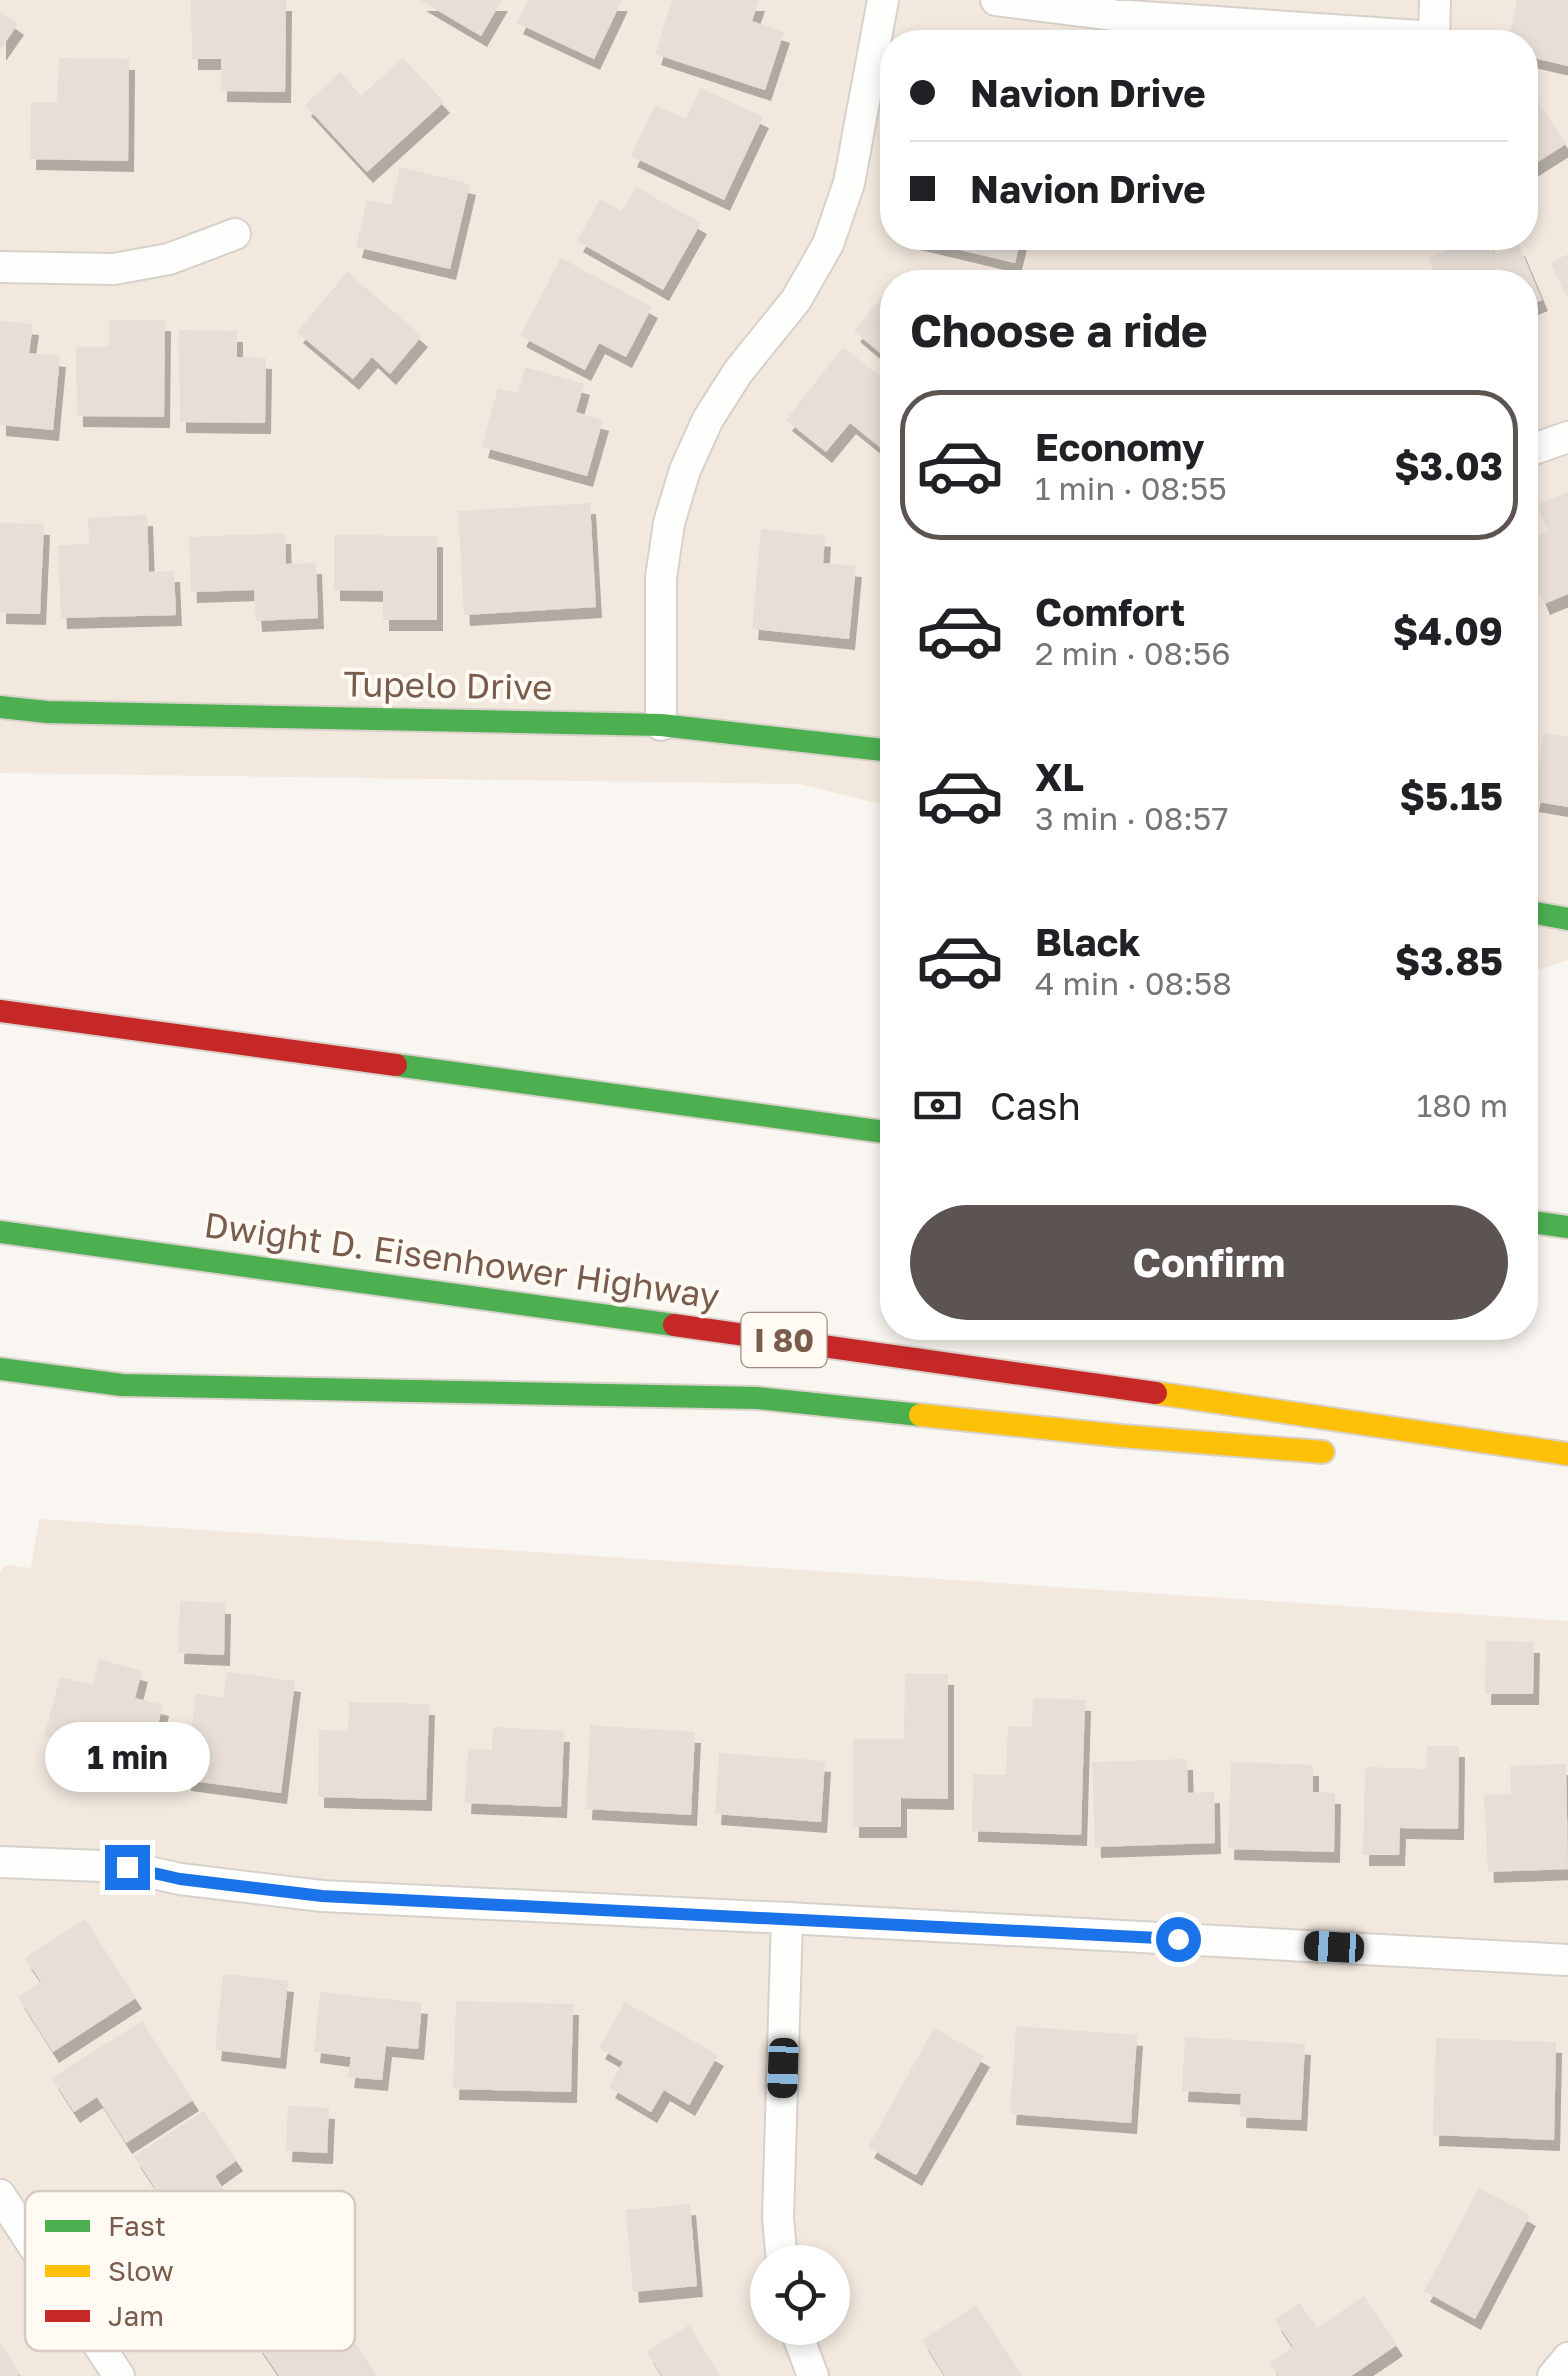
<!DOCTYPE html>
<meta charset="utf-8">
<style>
:root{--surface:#fff;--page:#f6f6f6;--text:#202124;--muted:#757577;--line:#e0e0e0;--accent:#5c5450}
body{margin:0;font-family:"Golos Text",sans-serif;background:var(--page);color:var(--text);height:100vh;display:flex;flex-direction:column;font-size:38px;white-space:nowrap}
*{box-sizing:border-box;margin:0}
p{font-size:32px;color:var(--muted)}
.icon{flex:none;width:55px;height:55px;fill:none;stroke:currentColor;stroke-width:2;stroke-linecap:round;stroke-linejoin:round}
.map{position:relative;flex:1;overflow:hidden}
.drawer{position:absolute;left:880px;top:270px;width:658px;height:1070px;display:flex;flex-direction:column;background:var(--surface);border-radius:40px;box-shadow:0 5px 15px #0003}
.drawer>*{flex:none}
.hud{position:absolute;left:880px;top:30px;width:658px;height:220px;border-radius:40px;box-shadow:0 5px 15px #0003;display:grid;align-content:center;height:220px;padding:0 30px;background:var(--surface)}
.fabs{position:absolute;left:750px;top:2245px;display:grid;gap:20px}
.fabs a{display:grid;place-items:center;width:100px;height:100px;border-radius:50%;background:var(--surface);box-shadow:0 5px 15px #0003;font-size:50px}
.end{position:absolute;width:45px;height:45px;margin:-22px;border:12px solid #1a73e8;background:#fff;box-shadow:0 0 0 5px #fff}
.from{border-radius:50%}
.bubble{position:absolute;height:70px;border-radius:35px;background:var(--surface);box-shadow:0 5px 15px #0003;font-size:32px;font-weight:700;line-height:70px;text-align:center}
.car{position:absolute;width:30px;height:60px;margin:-30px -15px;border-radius:12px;box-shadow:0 0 8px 2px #0007;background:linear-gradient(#222 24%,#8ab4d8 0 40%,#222 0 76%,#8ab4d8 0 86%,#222 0)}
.hud b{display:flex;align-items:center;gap:35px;height:95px;font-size:38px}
.hud b+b{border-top:2px solid var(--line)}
.hud i{width:25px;height:25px;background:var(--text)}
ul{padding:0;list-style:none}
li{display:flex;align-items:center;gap:30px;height:150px;margin:0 20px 15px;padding:0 10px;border:5px solid transparent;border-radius:40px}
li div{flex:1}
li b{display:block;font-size:38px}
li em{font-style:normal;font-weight:700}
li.current{border-color:var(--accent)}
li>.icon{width:90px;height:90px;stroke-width:1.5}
h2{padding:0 30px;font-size:45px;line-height:120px}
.pay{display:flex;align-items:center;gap:25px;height:110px;padding:0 30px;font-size:38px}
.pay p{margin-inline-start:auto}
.cta{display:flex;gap:20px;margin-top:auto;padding:20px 30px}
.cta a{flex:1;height:115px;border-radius:60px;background:var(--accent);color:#fff;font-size:40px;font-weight:700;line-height:115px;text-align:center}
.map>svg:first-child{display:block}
.residential{fill:#f2e8de;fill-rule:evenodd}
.building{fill:#e6ded7;filter:url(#shadow)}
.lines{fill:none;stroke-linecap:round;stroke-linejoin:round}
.street-casing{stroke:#d7d1cb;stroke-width:34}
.fast-casing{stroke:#d9d2cb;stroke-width:26}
.slow-casing{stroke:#d9d2cb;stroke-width:26}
.jam-casing{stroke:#d9d2cb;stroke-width:26}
.street{stroke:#fefefd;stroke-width:30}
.fast{stroke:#4caf50;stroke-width:22}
.slow{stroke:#ffc107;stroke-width:22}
.jam{stroke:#c62828;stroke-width:22}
.route{stroke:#1a73e8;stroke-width:12}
.labels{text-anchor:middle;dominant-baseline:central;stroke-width:8;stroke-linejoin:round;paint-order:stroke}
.shield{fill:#fffaf3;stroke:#a28b7f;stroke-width:2.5}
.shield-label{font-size:32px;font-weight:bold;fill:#7a5c4d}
.street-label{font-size:35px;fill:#7a5c4d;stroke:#fffaf3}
.key{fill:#fffaf3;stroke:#d7cbc1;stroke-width:2.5}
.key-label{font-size:28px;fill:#7a5c4d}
</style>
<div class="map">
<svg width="1568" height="2376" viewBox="0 0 1568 2376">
<defs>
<filter id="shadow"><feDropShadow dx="6" dy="11" stdDeviation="0" flood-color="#0004"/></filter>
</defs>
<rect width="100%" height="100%" fill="#f9f5f0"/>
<!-- residential -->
<g class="residential">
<path d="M0,0H1568V960L1525,974V282H892V807L799,784L0,773ZM892,42H1525V238H892Z"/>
<path d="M39,1519L1568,1621V2376H0V1572L6,1565L31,1568ZM768,2262H832V2328H768Z"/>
</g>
<!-- building -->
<g class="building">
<polygon points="191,0 286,0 285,92 221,91 221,59 192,59"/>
<polygon points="420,0 502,0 481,36"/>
<polygon points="528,0 622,0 594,59 517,23"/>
<polygon points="672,0 759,0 752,21 784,32 765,90 655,54"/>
<polygon points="1517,0 1568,0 1568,66 1525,56 1525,42 1508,42"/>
<polygon points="0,11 18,24 0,50"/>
<polygon points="59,58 129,59 128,161 30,159 31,102 57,102"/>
<polygon points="403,58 444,102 367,172 305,105 340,72 361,96"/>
<polygon points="1525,81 1566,144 1525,170"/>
<polygon points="701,88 763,117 724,200 631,156 655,105 686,119"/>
<polygon points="400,167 470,184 450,269 356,247 367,200 391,205"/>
<polygon points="636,187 701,223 663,290 577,241 600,199 622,211"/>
<polygon points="910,238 1021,238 1015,263"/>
<polygon points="1478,238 1487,238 1495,255 1519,245 1542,300 1525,307 1525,282 1438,282 1428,258"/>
<polygon points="1568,254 1568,299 1550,263"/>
<polygon points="561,258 652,307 626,357 599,343 585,370 520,336"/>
<polygon points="347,272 422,336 390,374 372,357 353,379 297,332"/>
<polygon points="889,288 892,291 892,363 854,331"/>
<polygon points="109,320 165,320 164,417 77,416 76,347 109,347"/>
<polygon points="0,321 33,324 29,353 60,356 53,430 0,425"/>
<polygon points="179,330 237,331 237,357 266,358 265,423 180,422"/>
<polygon points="843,347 892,386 892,457 850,423 826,452 786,420"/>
<polygon points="525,367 584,384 576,412 603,420 587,476 482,447 498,388 518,393"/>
<polygon points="1568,492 1568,594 1544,604 1525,557 1525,540 1548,531 1537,505"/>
<polygon points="590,503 596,607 464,615 458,511"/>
<polygon points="147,515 149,572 174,571 176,615 61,618 58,545 89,544 88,518"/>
<polygon points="0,523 44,524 40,614 0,613"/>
<polygon points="761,529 825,536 823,563 856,566 849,639 752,629"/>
<polygon points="285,533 286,564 316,563 318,618 256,621 254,590 191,592 189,537"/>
<polygon points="334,535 437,536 437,620 383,620 383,591 334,590"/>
<polygon points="1544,733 1568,737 1568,807 1533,801"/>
<polygon points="180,1601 225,1603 224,1655 178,1653"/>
<polygon points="1486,1641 1534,1642 1533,1694 1485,1694"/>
<polygon points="99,1659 142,1671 135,1698 163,1705 148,1763 44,1736 60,1677 93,1685"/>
<polygon points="227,1672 295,1681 281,1793 185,1780 196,1694 223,1698"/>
<polygon points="905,1674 948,1674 948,1799 901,1798 901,1827 853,1827 853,1739 904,1739"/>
<polygon points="1033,1698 1085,1700 1081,1835 972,1831 973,1774 1006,1775 1008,1726 1032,1727"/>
<polygon points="349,1702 429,1704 426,1800 318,1797 319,1730 348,1731"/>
<polygon points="590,1725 695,1732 691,1815 586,1809"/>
<polygon points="493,1727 564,1731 561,1807 465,1803 468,1749 492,1750"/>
<polygon points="1427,1746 1459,1746 1458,1829 1400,1828 1399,1855 1363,1855 1365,1767 1427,1769"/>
<polygon points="719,1753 825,1761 821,1822 715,1814"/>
<polygon points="1187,1759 1188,1793 1214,1792 1215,1843 1095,1847 1092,1762"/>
<polygon points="1231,1762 1313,1765 1313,1792 1335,1793 1334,1852 1228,1849"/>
<polygon points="1566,1764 1568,1869 1488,1872 1484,1795 1511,1794 1510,1766"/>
<polygon points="85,1919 136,1998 53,2052 18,1997 41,1982 25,1958"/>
<polygon points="223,1974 288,1981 280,2058 215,2050"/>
<polygon points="320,1992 422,2003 418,2049 386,2046 382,2080 348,2077 351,2057 314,2052"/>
<polygon points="456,2001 573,2004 571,2092 453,2089"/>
<polygon points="625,2002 718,2055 689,2105 664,2090 651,2112 609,2087 623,2062 599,2048"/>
<polygon points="142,2021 193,2100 126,2143 97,2097 74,2112 52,2078"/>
<polygon points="1016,2026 1137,2035 1131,2123 1010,2114"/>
<polygon points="934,2028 984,2056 916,2175 868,2147"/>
<polygon points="1185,2037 1305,2044 1301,2120 1240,2117 1241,2094 1182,2091"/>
<polygon points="1436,2038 1556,2042 1554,2140 1433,2135"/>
<polygon points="288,2106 329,2108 327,2153 286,2151"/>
<polygon points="204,2111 237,2160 215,2176 231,2201 161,2248 132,2203 155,2188 134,2156"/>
<polygon points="1479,2188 1530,2215 1475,2319 1424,2291"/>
<polygon points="690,2204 697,2286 633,2292 626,2210"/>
<polygon points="1364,2296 1397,2345 1351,2376 1279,2376 1270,2362 1293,2347 1275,2320 1300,2303 1317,2328"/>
<polygon points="325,2297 377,2376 279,2376 256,2342"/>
<polygon points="976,2305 1022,2376 945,2376 922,2340"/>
<polygon points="689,2325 720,2376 662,2376 647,2352"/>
<polygon points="0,2343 20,2374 17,2376 0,2376"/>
</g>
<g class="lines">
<!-- street casing -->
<g class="street-casing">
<g id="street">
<polyline points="996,0 1114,15 1434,37 1435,0"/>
<polyline points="0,267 114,269 169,259 235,234"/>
<polyline points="1525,452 1568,437"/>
<polyline points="661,725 661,578 669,523 685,470 708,419 738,372 796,300 828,244 849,183 883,0"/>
<polyline points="0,1862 127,1867 180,1879 322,1896 787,1918 1568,1960"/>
<polyline points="0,2195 119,2376"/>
<polyline points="782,2262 778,2218 787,1918"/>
<polyline points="795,2328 813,2376"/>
<polyline points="1553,2376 1568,2358"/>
</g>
</g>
<!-- fast casing -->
<g class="fast-casing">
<g id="fast">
<polyline points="0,707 47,712 661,725 892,751"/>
<polyline points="1525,911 1568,919"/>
<polyline points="396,1065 892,1133"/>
<polyline points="1525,1221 1568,1227"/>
<polyline points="0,1232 674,1325"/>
<polyline points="0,1369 122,1385 757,1398 920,1415"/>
</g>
</g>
<!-- slow casing -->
<g class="slow-casing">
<g id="slow">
<polyline points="1156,1393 1568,1454"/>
<polyline points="920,1415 1122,1436 1323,1452"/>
</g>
</g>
<!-- jam casing -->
<g class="jam-casing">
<g id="jam">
<polyline points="0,1011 396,1065"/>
<polyline points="674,1325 1156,1393"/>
</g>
</g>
<!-- street -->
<use href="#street" class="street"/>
<!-- fast -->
<use href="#fast" class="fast"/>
<!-- slow -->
<use href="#slow" class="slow"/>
<!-- jam -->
<use href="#jam" class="jam"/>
</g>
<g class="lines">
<!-- route -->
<polyline class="route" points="127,1867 180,1879 322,1896 1178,1939"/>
</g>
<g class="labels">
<!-- shield labels -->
<rect class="shield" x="741.5" y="1313" width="85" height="54" rx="8"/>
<g class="shield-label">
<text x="784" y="1340">I 80</text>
</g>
<!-- street labels -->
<g class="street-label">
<text transform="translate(448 685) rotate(1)">Tupelo Drive</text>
<text transform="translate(462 1260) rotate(8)">Dwight D. Eisenhower Highway</text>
</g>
</g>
<!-- legend -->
<rect x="25" y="2191" width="330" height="160" rx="15" class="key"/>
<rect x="45" y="2220" width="45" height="12" fill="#4caf50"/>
<rect x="45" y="2265" width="45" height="12" fill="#ffc107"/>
<rect x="45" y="2310" width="45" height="12" fill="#c62828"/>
<g class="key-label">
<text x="108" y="2236">Fast</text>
<text x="108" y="2281">Slow</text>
<text x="108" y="2326">Jam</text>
</g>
</svg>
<div class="fabs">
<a><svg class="icon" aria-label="locate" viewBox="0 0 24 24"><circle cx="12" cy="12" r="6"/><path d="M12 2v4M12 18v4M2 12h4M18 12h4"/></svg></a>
</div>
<i class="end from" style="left:1178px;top:1939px"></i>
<i class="end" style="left:127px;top:1867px"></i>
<div class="bubble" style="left:45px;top:1722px;width:165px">1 min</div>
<i class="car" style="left:1334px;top:1947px;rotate:273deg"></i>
<i class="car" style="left:783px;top:2068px;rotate:182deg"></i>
<div class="hud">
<b><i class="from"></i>Navion Drive</b>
<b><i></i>Navion Drive</b>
</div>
<section class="drawer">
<h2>Choose a ride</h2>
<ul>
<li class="current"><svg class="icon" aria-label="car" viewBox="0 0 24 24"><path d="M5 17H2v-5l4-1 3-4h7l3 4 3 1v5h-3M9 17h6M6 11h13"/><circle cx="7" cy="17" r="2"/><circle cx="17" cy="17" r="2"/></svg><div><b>Economy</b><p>1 min · 08:55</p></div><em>$3.03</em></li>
<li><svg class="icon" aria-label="car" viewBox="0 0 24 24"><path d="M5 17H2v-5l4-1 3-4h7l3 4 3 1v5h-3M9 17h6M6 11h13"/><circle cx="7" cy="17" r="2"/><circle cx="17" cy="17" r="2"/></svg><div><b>Comfort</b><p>2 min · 08:56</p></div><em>$4.09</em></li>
<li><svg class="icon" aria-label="car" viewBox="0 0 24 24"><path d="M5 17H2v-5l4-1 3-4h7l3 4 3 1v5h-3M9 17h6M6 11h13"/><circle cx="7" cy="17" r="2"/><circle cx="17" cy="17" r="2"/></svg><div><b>XL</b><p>3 min · 08:57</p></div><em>$5.15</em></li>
<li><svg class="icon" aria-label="car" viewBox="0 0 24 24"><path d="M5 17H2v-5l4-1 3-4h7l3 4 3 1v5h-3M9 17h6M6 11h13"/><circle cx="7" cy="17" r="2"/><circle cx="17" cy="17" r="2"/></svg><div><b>Black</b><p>4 min · 08:58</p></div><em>$3.85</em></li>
</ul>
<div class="pay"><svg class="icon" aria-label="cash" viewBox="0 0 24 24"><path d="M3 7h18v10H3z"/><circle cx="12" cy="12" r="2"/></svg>Cash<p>180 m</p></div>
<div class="cta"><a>Confirm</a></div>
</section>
</div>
